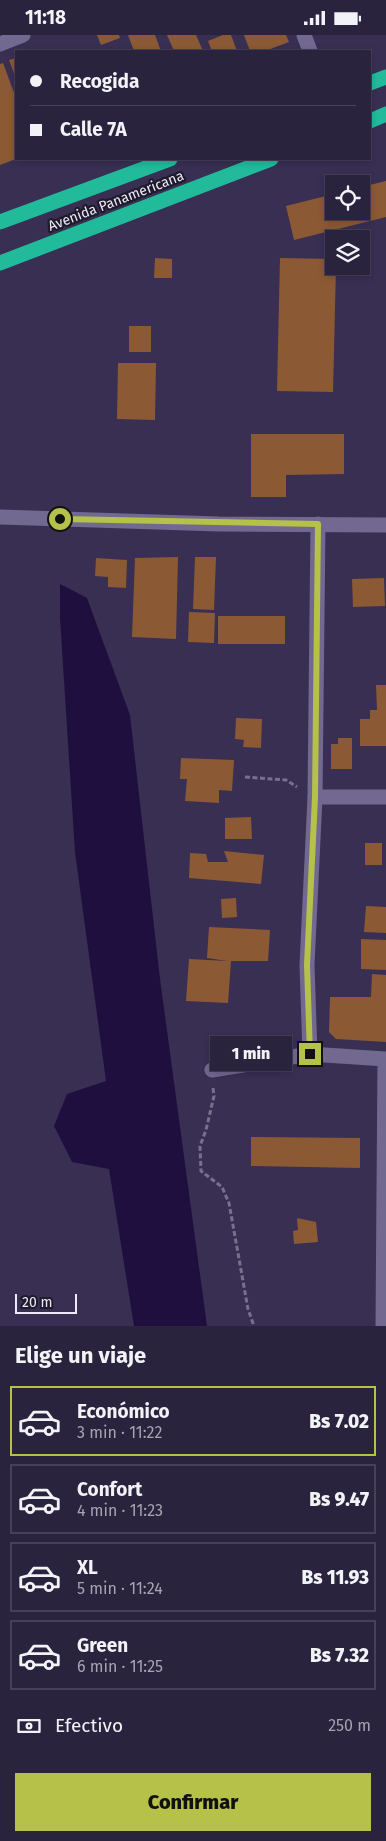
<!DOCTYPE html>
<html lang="es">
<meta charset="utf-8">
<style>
:root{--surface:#2a233e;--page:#322b45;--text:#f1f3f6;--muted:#a5a4b0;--line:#464058;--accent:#b6c149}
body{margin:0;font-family:"Fira Sans",sans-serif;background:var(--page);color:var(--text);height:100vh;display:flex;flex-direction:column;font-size:19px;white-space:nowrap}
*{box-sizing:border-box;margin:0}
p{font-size:16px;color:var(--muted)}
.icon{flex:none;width:28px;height:28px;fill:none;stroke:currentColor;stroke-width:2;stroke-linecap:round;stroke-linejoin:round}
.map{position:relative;height:1291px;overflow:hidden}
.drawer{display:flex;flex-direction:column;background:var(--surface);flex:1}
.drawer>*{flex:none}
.guide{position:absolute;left:15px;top:15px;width:356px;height:110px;border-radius:0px;box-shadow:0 2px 8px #0003,0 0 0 1px var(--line);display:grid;align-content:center;height:110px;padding:0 15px;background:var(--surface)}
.controls{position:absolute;left:325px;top:140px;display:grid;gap:10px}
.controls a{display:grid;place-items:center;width:45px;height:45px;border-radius:0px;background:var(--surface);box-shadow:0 2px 8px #0003,0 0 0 1px var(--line);font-size:25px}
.scale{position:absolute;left:15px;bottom:12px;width:62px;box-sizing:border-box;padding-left:5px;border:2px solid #ece9fb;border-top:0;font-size:14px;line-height:18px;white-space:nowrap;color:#ece9fb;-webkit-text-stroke:4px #1f1b2b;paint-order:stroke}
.end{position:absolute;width:22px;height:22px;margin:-11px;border:6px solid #b6c149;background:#111;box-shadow:0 0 0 2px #111}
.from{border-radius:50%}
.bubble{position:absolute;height:35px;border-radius:0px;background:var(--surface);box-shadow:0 2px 8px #0003,0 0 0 1px var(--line);font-size:16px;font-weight:800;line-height:35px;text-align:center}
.guide b{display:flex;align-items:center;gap:18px;height:48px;font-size:19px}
.guide b+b{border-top:1px solid var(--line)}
.guide i{width:12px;height:12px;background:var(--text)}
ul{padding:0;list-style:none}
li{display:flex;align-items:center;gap:15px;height:70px;margin:0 10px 8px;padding:0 5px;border:2px solid var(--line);border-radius:0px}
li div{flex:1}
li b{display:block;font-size:19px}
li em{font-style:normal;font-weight:800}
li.active{border-color:var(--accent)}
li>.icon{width:45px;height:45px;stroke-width:1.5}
h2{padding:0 15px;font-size:22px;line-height:60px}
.pay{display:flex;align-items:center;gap:12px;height:55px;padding:0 15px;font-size:19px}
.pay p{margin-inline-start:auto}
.cta{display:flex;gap:10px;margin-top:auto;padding:10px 15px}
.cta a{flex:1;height:58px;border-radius:0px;background:var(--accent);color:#111;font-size:20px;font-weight:800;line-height:58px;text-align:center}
.status{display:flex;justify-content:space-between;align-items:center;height:35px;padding:0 25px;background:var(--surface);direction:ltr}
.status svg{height:14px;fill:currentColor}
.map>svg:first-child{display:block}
.water{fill:#1f0f3e}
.building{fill:#8c5935}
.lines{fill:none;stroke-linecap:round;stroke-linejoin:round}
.path{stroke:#77718e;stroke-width:3;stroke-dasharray:5 2.5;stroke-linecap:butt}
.minor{stroke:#726991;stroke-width:15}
.highway{stroke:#21bb9c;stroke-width:15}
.route{stroke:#b6c149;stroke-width:6}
.labels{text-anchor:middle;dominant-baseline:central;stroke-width:4.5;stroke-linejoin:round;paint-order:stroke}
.street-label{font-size:14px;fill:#ece9fb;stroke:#1f1b2b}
</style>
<div class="status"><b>11:18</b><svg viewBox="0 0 49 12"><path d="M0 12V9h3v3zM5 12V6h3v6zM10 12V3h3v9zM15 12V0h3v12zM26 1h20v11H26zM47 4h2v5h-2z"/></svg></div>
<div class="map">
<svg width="386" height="1291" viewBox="0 0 386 1291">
<rect width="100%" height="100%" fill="#382f53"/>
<!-- water -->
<polygon class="water" points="60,549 87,563 130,680 160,944 207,1291 134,1291 109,1134 72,1127 54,1091 67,1059 106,1046 75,817 60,583"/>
<!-- building -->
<g class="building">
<polygon points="97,0 119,0 120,3 101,10"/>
<polygon points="128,0 155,0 161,16 134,16"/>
<polygon points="167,0 196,0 203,16 174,16"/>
<polygon points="223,0 231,0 237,16 212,16 208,6"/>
<polygon points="244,0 286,0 289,7 265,16 250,16"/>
<polygon points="16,23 16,44 9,25"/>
<polygon points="3,28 16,63 16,124 0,130 0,29"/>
<polygon points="386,146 386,182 294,205 286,171 334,159 334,176 361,176 361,152"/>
<polygon points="155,223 172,224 172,243 154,243"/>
<polygon points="280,223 334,224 336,231 333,357 277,356"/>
<rect x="129" y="291" width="22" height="26"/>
<polygon points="118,328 156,328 155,385 117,384"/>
<polygon points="251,399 344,399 344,439 286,440 286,462 251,462"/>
<polygon points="178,522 176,604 132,602 135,523"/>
<polygon points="195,522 216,522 214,575 193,574"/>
<polygon points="96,523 127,525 126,553 108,552 108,542 95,541"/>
<polygon points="384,543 385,571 353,572 352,544"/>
<polygon points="189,577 215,578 214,608 188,607"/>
<rect x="218" y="581" width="67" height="28"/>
<polygon points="376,650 386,650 386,711 360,711 360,684 370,684 370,675 377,675"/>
<polygon points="236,683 262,684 261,713 243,712 244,705 235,704"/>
<polygon points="338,703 352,703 352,734 331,734 331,709 338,709"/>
<polygon points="181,723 234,725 232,756 219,755 219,768 185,766 187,744 180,744"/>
<polygon points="251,782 252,804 225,804 225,783"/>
<rect x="365" y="808" width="17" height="22"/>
<polygon points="224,816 264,820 261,849 189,843 190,818 206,819 208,827 228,827"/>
<polygon points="236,863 237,882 222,883 221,864"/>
<polygon points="366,871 386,872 386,898 364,897"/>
<polygon points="209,892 270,895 268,926 231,926 228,968 186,966 189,924 228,926 207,923"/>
<polygon points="361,904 386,905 386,935 361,934"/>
<polygon points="372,939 386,940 386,1007 336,1004 329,997 330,962 371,962"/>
<polygon points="251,1102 360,1103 360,1133 251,1131"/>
<polygon points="297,1183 316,1187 318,1207 294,1209 293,1196 298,1195"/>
</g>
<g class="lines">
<!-- path -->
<g class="path">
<polyline points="245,742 286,745 297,752"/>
<polyline points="213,1053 214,1061 206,1095 200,1111 201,1136 222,1152 229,1168 248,1274 254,1291"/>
</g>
<!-- minor -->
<g class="minor">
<polyline points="304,0 310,16"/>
<polyline points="0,9 23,0"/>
<polyline points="0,482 219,489 386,490"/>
<polyline points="318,489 315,762 307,930 310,1019 385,1024 383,1291"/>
<polyline points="315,762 386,762"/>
<polyline points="212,1035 310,1019"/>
</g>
<!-- highway -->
<g class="highway">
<polyline points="370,48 386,42"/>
<polyline points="370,86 386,79"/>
<polyline points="0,187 170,124"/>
<polyline points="0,228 271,124"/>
</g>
</g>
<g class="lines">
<!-- route -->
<polyline class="route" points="60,484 318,489 315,762 307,930 310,1019"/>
</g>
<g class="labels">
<!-- street labels -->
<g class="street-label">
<text transform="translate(116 166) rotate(-21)">Avenida Panamericana</text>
</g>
</g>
</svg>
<div class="controls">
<a><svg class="icon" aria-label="locate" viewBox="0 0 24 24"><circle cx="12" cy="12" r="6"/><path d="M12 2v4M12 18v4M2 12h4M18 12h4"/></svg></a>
<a><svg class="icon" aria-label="layers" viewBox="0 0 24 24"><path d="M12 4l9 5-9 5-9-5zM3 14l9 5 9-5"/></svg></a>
</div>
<div class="scale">20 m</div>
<i class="end from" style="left:60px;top:484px"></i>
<i class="end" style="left:310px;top:1019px"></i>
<div class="bubble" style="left:210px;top:1001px;width:82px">1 min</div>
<div class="guide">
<b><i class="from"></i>Recogida</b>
<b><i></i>Calle 7A</b>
</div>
</div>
<section class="drawer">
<h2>Elige un viaje</h2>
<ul>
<li class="active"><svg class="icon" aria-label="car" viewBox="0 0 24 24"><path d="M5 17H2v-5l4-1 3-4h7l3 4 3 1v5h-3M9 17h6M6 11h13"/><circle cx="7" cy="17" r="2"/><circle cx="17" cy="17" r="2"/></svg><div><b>Económico</b><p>3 min · 11:22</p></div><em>Bs 7.02</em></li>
<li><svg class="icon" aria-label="car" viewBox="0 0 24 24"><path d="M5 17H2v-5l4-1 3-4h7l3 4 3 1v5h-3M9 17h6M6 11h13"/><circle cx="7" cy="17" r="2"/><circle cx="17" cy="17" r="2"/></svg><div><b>Confort</b><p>4 min · 11:23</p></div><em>Bs 9.47</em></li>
<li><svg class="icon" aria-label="car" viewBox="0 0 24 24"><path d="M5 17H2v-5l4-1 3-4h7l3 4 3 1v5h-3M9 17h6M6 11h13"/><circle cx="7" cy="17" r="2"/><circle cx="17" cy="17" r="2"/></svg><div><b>XL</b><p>5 min · 11:24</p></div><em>Bs 11.93</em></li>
<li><svg class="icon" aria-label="car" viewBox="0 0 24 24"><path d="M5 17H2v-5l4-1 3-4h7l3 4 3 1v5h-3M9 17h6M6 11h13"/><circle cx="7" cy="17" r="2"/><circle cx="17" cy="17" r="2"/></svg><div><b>Green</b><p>6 min · 11:25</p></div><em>Bs 7.32</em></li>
</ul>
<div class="pay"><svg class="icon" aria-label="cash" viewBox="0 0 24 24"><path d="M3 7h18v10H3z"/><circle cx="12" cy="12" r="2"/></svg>Efectivo<p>250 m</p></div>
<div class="cta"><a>Confirmar</a></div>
</section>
